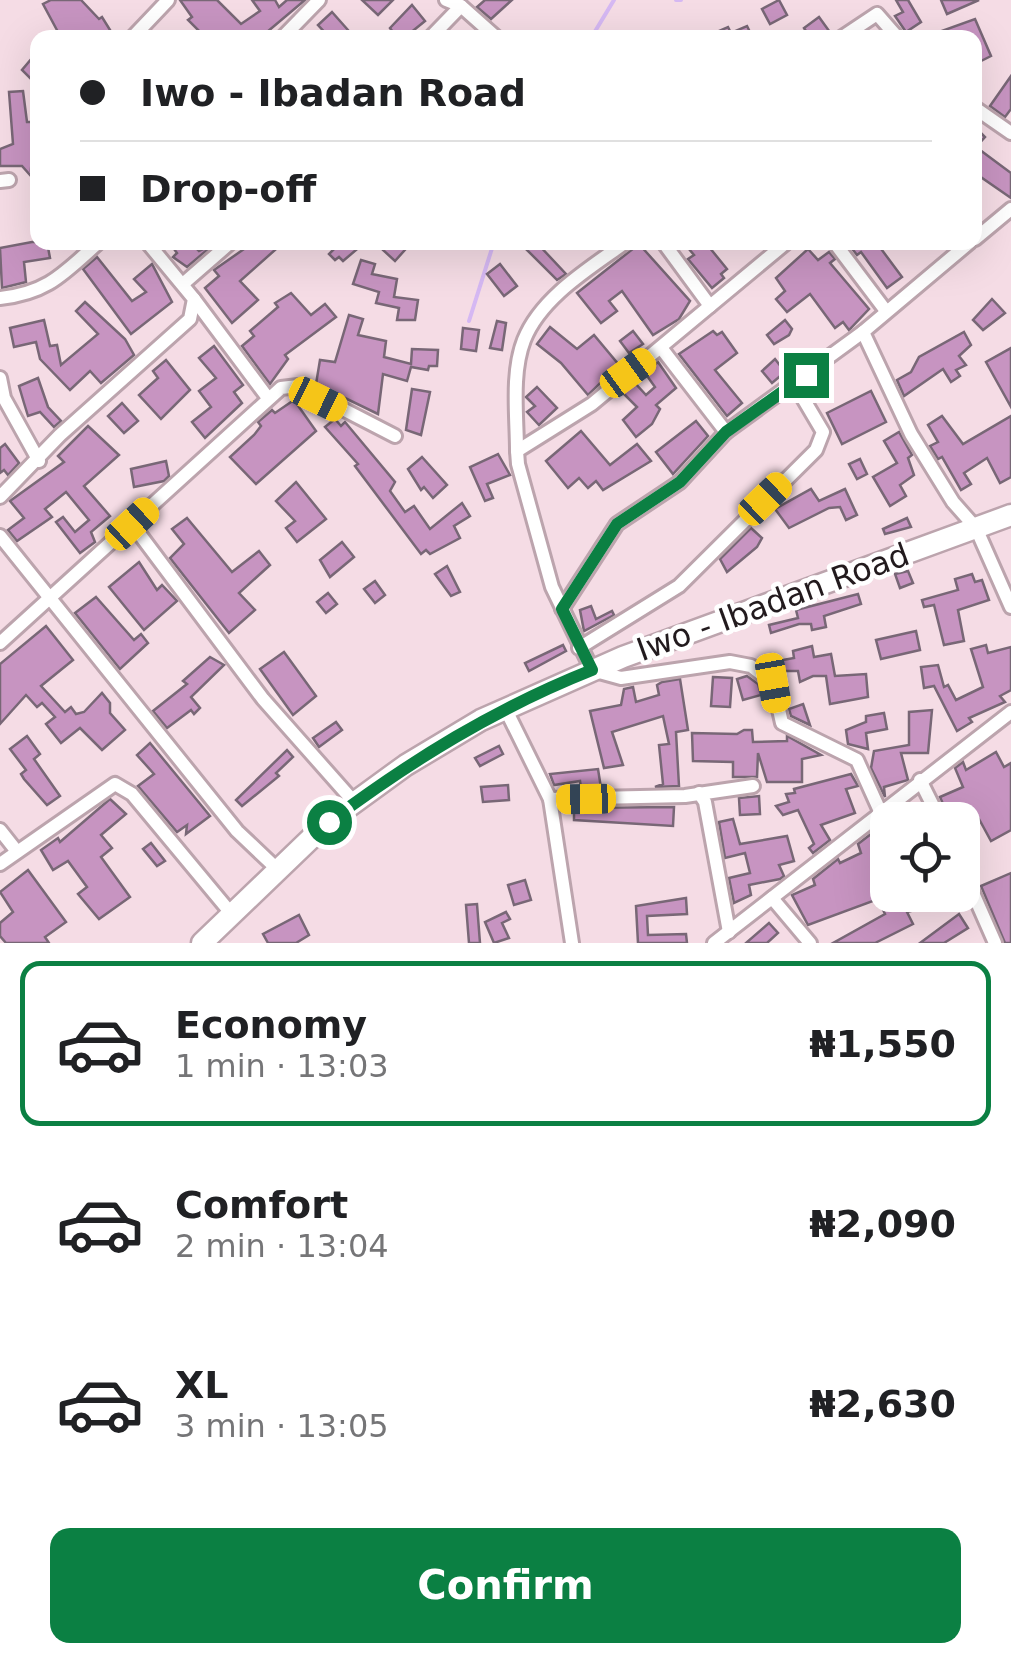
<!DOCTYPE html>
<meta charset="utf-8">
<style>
:root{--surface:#fff;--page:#f2f2f2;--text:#202124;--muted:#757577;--line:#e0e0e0;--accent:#0b8043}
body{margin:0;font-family:"DejaVu Sans",sans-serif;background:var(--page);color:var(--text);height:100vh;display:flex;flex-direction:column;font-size:38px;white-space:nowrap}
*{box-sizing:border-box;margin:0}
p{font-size:32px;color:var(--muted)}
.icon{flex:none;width:55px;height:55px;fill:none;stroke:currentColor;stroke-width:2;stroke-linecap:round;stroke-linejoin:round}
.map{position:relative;height:943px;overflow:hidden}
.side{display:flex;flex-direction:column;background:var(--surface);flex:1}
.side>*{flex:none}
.hud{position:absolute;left:30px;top:30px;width:952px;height:220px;border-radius:20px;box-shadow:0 10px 40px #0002;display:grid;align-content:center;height:220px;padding:0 50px;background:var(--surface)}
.fabs{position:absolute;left:870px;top:802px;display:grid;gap:20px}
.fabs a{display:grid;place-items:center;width:110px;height:110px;border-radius:20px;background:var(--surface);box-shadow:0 10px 40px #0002;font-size:50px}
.end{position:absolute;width:45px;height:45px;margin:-22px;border:12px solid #0b8043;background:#fff;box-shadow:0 0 0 5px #fff}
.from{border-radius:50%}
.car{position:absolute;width:30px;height:60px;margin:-30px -15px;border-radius:12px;box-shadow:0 0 8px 2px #0007;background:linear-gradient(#f5c518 24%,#345 0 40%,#f5c518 0 76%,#345 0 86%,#f5c518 0)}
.hud b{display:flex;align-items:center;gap:35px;height:95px;font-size:38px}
.hud b+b{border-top:2px solid var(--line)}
.hud i{width:25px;height:25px;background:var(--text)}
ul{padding:18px 0 0;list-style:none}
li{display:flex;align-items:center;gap:30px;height:165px;margin:0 20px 15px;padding:0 30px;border:5px solid transparent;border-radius:20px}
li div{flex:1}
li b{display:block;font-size:38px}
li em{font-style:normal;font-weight:700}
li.current{border-color:var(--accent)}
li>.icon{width:90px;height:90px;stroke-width:1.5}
.action{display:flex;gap:20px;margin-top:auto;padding:20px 50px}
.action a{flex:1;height:115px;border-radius:20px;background:var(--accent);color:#fff;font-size:40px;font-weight:700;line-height:115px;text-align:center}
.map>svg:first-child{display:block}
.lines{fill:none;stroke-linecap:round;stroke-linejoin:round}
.stream{stroke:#d5b8f3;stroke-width:4}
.building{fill:#c794c1;stroke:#786776;stroke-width:2.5}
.street-casing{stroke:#bca4ad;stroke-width:18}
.primary-casing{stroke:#bca4ad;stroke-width:25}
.street{stroke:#fff;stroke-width:12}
.primary{stroke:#fff;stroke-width:20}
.route{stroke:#0b8043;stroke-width:12}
.labels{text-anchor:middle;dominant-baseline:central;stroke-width:9;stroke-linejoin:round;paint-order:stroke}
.street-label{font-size:32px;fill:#221a1d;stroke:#fff}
</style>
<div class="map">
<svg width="1011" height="943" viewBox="0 0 1011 943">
<rect width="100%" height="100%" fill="#f5dce5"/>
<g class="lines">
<!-- stream -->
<g class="stream">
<polyline points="676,0 681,0"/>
<polyline points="591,38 614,0"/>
<polyline points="469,321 494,242"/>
</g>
</g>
<!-- building -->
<g class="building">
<polygon points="51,0 81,0 99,19 102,17 115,38 53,38 58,32 43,4"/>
<polygon points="180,0 217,0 241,24 260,11 252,0 275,0 279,7 287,0 305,0 267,32 271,38 206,38 188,20 192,17"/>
<polygon points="362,0 393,0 378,15"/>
<polygon points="485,0 512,0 491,19 477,7"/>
<polygon points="779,0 787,15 770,24 762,9"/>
<polygon points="896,0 908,0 921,22 906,32 895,16 903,12"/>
<polygon points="941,0 979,0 947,14"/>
<polygon points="412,5 425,21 409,34 412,38 397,38 390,28"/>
<polygon points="332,12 355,38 330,38 318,25"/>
<polygon points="819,17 832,35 810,38 804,28"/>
<polygon points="975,19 991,56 975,64 975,38 937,38 936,33"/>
<polygon points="747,26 752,36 747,38 703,38 728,27 731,33"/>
<polygon points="38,51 38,86 22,70"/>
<polygon points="1011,76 1011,109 1005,117 990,106"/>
<polygon points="23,91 27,122 35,122 31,169 38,163 38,184 22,166 0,166 0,149 13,144 9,92"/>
<polygon points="975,127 985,137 976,147 1011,173 1011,198 975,173"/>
<polygon points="32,242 47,242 50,258 24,262 26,282 2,288 0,248"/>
<polygon points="169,242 190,242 199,251 214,244 187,267 173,257 177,253"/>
<polygon points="254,242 284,242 240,281 258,300 232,323 205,288 219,276 214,270"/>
<polygon points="341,242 356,250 343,261 339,257 335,260 329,254"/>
<polygon points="387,242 412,242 395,261 383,250"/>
<polygon points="536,242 566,274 557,280 527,250"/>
<polygon points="683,242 705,242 727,269 721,274 724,278 712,288 688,259 694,255"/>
<polygon points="847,242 876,242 902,277 887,288 861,252 857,255"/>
<polygon points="639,244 690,301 679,319 653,335 622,291 609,301 617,311 601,323 577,293"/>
<polygon points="808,249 818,260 829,252 835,259 830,263 869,309 849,330 843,322 835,328 810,294 787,312 776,299 785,291 776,278"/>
<polygon points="97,257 132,301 146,292 134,279 152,264 172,302 131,334 83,269"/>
<polygon points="361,260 375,264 372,274 397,279 394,297 418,300 415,320 397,320 399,308 376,303 379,292 353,284"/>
<polygon points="500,264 517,286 504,296 487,274"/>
<polygon points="291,293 311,315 325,304 336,317 285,355 288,359 270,384 242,346 254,336 250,331 278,307 275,303"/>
<polygon points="992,299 1005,313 983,330 973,320"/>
<polygon points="85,302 125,339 134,355 101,383 90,371 70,390 40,359 36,342 14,347 10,328 44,320 50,346 57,345 61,365 98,334 76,311"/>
<polygon points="349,315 363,319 358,335 386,341 384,357 411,364 412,349 438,350 437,366 429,366 428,370 411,367 407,381 383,374 378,414 316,384 320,360 335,362"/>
<polygon points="785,320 792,329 789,335 774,344 767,335"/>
<polygon points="497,321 506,323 502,350 490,348"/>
<polygon points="550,327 577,349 594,335 619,365 588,395 561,363 537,344"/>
<polygon points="463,328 479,330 476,351 461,349"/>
<polygon points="633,331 643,344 629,353 620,341"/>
<polygon points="713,331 717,335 722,332 737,353 715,370 742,403 727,416 679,354"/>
<polygon points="964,332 971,345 959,356 966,365 956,370 960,376 951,382 943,369 904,396 897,380 911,372 919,357"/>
<polygon points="214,346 243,385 234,392 242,403 205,438 192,422 211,407 199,391 216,378 199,358"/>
<polygon points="1011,348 1011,407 986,362"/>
<polygon points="775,359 785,372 772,383 762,371"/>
<polygon points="166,360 190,390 161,419 139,395 158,378 153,371"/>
<polygon points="658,362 676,388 656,405 660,409 652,424 636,437 623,420 637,407 622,392 634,382 646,395 655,387 645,373"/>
<polygon points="38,378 48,407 61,421 54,427 40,412 28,416 24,403 19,386"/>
<polygon points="537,387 557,408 539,425 527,412 535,406 526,397"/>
<polygon points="412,389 430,392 421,435 406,430"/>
<polygon points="871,391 886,422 842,444 827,413"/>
<polygon points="294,400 316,431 256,484 230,457 254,435 261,426 258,422 272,410 275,413"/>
<polygon points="122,403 138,421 124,433 108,416"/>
<polygon points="942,416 963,444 1011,416 1011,477 1000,483 987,458 964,473 971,484 961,490 942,457 938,459 930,446 938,442 928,425"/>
<polygon points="335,419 341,426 345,422 395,482 390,491 405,512 414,506 430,529 462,503 470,516 454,526 460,538 430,554 426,550 421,554 355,466 358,464 325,427"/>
<polygon points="696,421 708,436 673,474 656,452"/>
<polygon points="88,426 119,455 84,486 110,516 91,532 95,542 80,553 56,522 63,517 75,532 89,520 66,492 45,509 52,517 17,541 8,530 24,518 10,501 64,462 58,456"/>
<polygon points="581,431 610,465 637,444 651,461 603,490 596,481 588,488 579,478 568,488 546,461"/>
<polygon points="899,432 912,455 908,458 914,475 900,485 906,496 890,506 873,477 897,463 884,441"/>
<polygon points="5,444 19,463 8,475 4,470 0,473 0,448"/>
<polygon points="498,454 510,475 487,484 493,498 485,501 470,467"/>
<polygon points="422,457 447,485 433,498 424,487 421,490 408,469"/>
<polygon points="860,459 867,474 857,479 849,464"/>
<polygon points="166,461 169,476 164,481 134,487 131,469"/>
<polygon points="296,482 326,519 297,542 286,528 295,521 276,501"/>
<polygon points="811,489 819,501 845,489 857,515 846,520 840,507 829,508 789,528 775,509"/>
<polygon points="187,518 232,572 259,551 270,565 239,593 255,610 229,633 170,558 184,544 172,529"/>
<polygon points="907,518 911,527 885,534 883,529"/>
<polygon points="751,528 762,538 757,547 727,572 720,559"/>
<polygon points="342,542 354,557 330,577 320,560"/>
<polygon points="139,562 157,590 162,585 177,601 144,630 109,587"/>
<polygon points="447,566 460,592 451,596 435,574"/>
<polygon points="908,571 913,583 900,588 895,574"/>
<polygon points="972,574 975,582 982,580 989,600 958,610 964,641 944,645 934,605 924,607 922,600 958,590 955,579"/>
<polygon points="375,581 385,595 375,603 364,589"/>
<polygon points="328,593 337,604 326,613 317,602"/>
<polygon points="858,594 861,604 824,616 826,627 812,630 811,624 799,624 771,633 769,625 798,618 796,610"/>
<polygon points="96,597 134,640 141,634 148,643 120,669 75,613"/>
<polygon points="591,606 596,619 612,611 614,615 584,631 580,610"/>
<polygon points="46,626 73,660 41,686 65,712 71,707 76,714 84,712 102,693 110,703 110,713 125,730 102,750 80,728 61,743 46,724 55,717 42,703 37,707 26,695 0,724 0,664"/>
<polygon points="916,631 920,650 881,659 876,640"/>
<polygon points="563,645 566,651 529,671 525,663"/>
<polygon points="986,645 988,653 1011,647 1011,690 1000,696 1005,702 969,718 972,722 957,731 934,686 924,688 921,667 938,665 944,687 948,685 956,700 983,687 971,649"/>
<polygon points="812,646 814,657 831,654 835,676 866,674 868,697 830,704 826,676 813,676 800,682 798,671 774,671 772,662 794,658 793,651"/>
<polygon points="284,652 316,696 293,715 260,669"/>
<polygon points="210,657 224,665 191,697 200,708 194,714 191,710 167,728 153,711 187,684 183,681"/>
<polygon points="747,676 758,684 761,695 743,700 737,679"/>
<polygon points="713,677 732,678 730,707 711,706"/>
<polygon points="680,679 688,730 676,732 679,786 655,787 663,784 659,745 669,744 663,716 612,732 623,765 604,768 590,711 621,705 624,689 633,687 636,702 659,695 657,685 662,682"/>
<polygon points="803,704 810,725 791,716 789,709"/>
<polygon points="932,710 928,753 901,753 908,780 884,787 885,797 871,768 874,751 909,745 909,712"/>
<polygon points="884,713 887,729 866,733 868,749 848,744 846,730 866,722 866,716"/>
<polygon points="336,722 342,730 319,747 313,738"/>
<polygon points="744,730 752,730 753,742 787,741 787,736 821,755 802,759 802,782 767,782 758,753 757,777 733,777 733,762 693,761 692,733 737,734"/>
<polygon points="27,736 40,754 34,759 60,796 47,805 24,779 21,774 26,770 10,749"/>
<polygon points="150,743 210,816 186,834 187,825 177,832 138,786 154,774 137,755"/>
<polygon points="499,746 503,754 480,766 475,758"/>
<polygon points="287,750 293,757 276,773 279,776 242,806 236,800"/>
<polygon points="996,752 1004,767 1011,763 1011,830 991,841 979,819 962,826 962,820 950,820 940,797 963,787 955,768 963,762 966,770"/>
<polygon points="598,769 601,788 581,788 580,781 554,785 550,774"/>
<polygon points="851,774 858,786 846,789 855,813 821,825 830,840 813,853 809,848 814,844 798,810 783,815 776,806 789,802 786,794 795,793 794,789"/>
<polygon points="508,785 509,800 483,802 481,787"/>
<polygon points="759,796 760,814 740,815 739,798"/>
<polygon points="110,799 126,814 101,835 112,848 101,857 130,897 99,919 78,894 87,887 68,861 53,870 41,850 58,838 60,842"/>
<polygon points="674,807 673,826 574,820 574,808"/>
<polygon points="733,819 740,844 787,836 794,861 779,865 784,876 780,879 749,885 751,895 734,903 729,878 750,873 745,853 725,858 719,822"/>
<polygon points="871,834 873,842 888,839 888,846 879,850 888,871 888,895 899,899 927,895 930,906 907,912 913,924 875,943 833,943 885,914 878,899 808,925 792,895 815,885 813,879 838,859 840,863 861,853 858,844"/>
<polygon points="151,843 165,861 157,866 143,849"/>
<polygon points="28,870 66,922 45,937 49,943 6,943 0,936 0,923 13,912 0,892"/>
<polygon points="1011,873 1011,943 1005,943 981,886"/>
<polygon points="525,880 531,900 514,905 508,885"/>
<polygon points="686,898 687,914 647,916 648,935 686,934 687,943 638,943 636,906"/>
<polygon points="477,904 480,943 469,943 466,905"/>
<polygon points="506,912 510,919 502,923 509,938 494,943 485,922"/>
<polygon points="959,914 968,928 944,943 920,943"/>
<polygon points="299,915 309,935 296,943 268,943 263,934"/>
<polygon points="769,923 778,933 767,943 746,943"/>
</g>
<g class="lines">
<!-- street casing -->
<g class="street-casing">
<g id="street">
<polyline points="446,0 461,6 497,38"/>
<polyline points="132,38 168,0"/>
<polyline points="282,38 319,0"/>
<polyline points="430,38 461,6"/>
<polyline points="841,38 877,14 898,38"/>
<polyline points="975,108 1011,133"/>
<polyline points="0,181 9,180"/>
<polyline points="975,239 1011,209"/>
<polyline points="663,242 710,306"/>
<polyline points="787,242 592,404 517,451 518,464 552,587 592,670 621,678 730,662 751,666 773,683 782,723 857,760 880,811"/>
<polyline points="834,242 886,311"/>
<polyline points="184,283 231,242"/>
<path d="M0,298C48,293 64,273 99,242"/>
<polyline points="194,299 268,398"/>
<polyline points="863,332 911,434 953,502 976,528 1011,607"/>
<polyline points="662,349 726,432"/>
<polyline points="0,378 4,398 39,461"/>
<path d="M517,451C517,417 511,373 524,340C541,297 590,268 626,242"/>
<polyline points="0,497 60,435 190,319 194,299 147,242"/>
<polyline points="132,524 263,699 355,803"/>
<polyline points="0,536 237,831 276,868"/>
<polyline points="562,609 617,524 680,482 726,432 863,332 970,242"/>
<polyline points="0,643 281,388 298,386 395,436"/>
<polyline points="579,648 679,586 816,450 823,432 794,383"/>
<polyline points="505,708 550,799 572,943"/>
<polyline points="920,780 940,820"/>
<polyline points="699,793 705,802 729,932"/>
<polyline points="550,799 685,796 753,786"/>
<polyline points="0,830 15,849"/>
<polyline points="0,864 115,784 132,794 230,912"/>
<polyline points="962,868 995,943"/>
<polyline points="772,898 810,943"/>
<polyline points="714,943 1011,712"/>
</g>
</g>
<!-- primary casing -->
<g class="primary-casing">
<polyline id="primary" points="202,943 329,821 406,765 481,720 623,657 1011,515"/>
</g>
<!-- street -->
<use href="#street" class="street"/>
<!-- primary -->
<use href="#primary" class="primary"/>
</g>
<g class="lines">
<!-- route -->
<path class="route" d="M329,822C412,760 496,708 592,670L562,609L617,524L680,482L726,432L806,375"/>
</g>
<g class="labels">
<!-- street labels -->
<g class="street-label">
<text transform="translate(773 602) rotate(-20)">Iwo - Ibadan Road</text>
</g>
</g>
</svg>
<div class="fabs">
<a><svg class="icon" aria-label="locate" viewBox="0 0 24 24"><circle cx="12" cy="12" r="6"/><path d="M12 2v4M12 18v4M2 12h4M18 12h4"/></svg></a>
</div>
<i class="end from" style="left:329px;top:822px"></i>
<i class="end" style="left:806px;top:375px"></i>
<i class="car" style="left:628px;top:373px;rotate:54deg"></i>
<i class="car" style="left:318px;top:399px;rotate:116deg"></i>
<i class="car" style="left:765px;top:499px;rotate:46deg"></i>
<i class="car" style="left:132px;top:524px;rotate:47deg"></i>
<i class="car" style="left:773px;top:683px;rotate:170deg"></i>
<i class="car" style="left:586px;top:799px;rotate:269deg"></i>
<div class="hud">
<b><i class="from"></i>Iwo - Ibadan Road</b>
<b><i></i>Drop-off</b>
</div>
</div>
<section class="side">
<ul>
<li class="current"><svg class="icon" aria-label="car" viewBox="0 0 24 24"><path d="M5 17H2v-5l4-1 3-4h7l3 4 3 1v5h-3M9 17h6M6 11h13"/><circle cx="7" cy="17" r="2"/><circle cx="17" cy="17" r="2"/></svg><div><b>Economy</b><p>1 min · 13:03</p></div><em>₦1,550</em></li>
<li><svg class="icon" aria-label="car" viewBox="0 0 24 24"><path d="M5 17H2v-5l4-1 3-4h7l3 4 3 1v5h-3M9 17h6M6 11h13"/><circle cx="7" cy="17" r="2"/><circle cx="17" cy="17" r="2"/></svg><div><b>Comfort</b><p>2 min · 13:04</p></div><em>₦2,090</em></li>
<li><svg class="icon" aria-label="car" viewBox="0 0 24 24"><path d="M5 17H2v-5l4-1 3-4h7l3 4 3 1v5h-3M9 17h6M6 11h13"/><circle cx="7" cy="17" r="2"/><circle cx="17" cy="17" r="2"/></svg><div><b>XL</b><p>3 min · 13:05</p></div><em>₦2,630</em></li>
</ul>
<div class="action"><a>Confirm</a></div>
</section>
